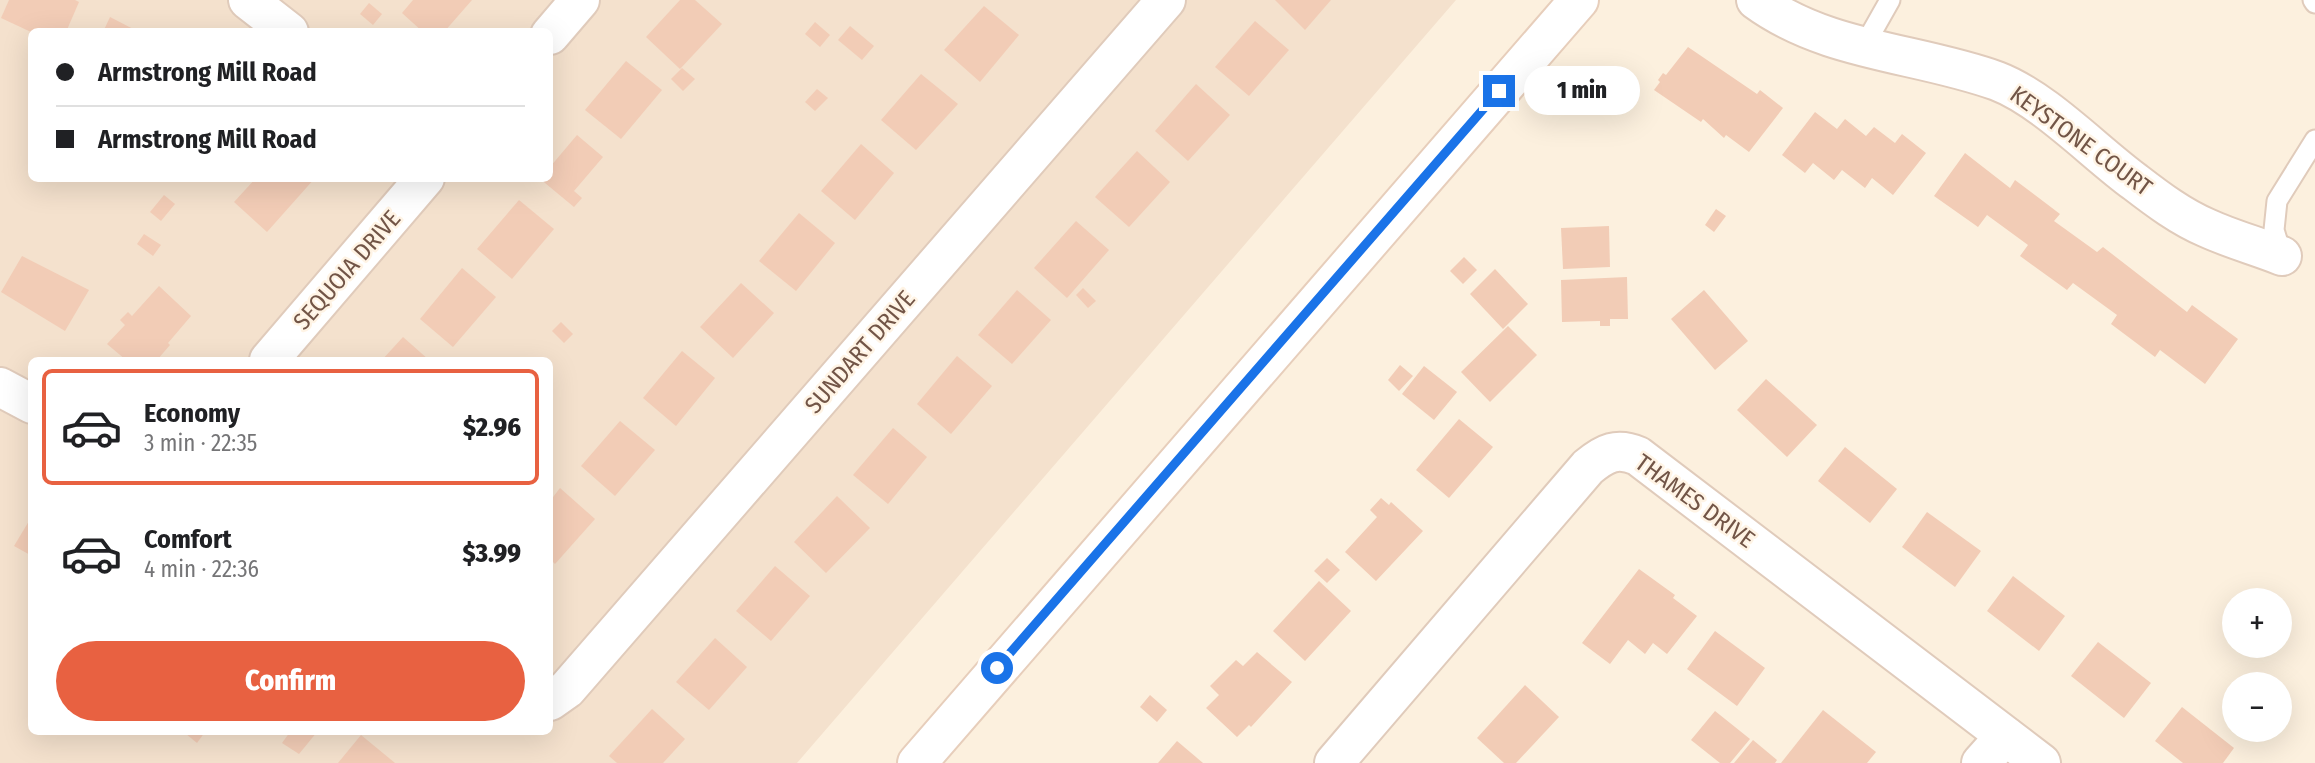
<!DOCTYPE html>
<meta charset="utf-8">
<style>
:root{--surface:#fff;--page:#f2f2f2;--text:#202124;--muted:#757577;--line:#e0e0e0;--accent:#e86141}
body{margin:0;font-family:"Fira Sans Condensed",sans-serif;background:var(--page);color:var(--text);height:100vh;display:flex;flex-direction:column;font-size:26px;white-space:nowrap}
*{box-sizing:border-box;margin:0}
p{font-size:23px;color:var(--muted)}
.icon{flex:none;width:38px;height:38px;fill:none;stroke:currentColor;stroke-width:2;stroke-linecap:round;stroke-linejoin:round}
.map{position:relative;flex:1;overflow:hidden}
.details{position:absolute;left:28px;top:357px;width:525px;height:378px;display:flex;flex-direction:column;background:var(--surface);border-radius:10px;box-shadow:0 7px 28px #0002}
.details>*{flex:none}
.top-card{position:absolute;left:28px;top:28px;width:525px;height:154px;border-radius:10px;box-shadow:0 7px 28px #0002;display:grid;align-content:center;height:154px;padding:0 28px;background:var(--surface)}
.tools{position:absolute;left:2222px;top:588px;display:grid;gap:14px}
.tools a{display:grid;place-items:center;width:70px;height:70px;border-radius:50%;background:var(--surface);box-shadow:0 7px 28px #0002;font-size:35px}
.end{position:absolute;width:32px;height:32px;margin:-16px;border:9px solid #1a73e8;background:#fff;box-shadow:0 0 0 4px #fff}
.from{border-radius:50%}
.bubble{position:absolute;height:49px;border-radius:24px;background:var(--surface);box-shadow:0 7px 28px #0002;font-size:23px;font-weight:800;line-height:49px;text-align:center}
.top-card b{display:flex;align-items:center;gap:24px;height:66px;font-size:26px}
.top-card b+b{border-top:2px solid var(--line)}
.top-card i{width:18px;height:18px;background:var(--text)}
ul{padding:12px 0 0;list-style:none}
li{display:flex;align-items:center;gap:21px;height:116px;margin:0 14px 10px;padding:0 14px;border:4px solid transparent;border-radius:10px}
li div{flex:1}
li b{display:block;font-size:26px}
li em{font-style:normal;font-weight:800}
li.selected{border-color:var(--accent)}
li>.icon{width:63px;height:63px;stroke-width:1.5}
.primary-button{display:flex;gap:14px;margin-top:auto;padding:14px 28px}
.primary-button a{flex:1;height:80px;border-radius:42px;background:var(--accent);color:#fff;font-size:28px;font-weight:800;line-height:80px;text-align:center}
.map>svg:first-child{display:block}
.residential{fill:#f4e1cd;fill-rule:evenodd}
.building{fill:#f2ccb6}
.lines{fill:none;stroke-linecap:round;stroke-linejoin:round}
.lane-casing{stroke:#e0cbbb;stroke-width:23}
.street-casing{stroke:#e0cbbb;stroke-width:42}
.secondary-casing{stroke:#e7cebb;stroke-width:42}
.lane{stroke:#fff;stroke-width:19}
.street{stroke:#fff;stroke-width:38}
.secondary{stroke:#fff;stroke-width:38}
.route{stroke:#1a73e8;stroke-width:9}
.labels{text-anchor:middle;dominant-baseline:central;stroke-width:5;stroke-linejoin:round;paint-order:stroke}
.street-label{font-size:24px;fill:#725547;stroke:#fff4e5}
</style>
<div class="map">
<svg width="2315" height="763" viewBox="0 0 2315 763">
<rect width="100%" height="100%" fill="#fcf0de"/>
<!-- residential -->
<path class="residential" d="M0,0H1456L797,763H0ZM32,32H550V178H32ZM32,360H550V732H32Z"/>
<!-- building -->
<g class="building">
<polygon points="9,0 75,0 79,2 66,32 31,32 1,18"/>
<polygon points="413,0 472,0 444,32 423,32 402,13"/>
<polygon points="680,0 695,0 722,24 680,69 646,37"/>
<polygon points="1275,0 1331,0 1305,30"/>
<polygon points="369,3 382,14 373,25 360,14"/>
<polygon points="984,6 1019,35 980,82 944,50"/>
<polygon points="110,17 139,32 103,32"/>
<polygon points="1255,21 1289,50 1249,96 1215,67"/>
<polygon points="815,22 830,35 820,47 805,34"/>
<polygon points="850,26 874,46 862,60 838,40"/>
<polygon points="1688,47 1757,94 1760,90 1783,108 1749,152 1726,135 1724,138 1703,119 1701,122 1654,90 1660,82 1658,80 1663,73 1666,75"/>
<polygon points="626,61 662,90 621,139 585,110"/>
<polygon points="682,68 695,79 683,91 671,79"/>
<polygon points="921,74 958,104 916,150 881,120"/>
<polygon points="1196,84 1230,115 1188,161 1155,131"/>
<polygon points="817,89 828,98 815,111 805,102"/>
<polygon points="1815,112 1837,129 1845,119 1866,136 1874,127 1895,143 1902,134 1926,153 1893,195 1872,178 1865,188 1842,170 1834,180 1813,163 1805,173 1782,155"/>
<polygon points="577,135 603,157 574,191 582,198 574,207 539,178 550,178 550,167"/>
<polygon points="861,144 894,173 855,220 821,191"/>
<polygon points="1137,151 1170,182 1129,227 1095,197"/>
<polygon points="1965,153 2010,188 2015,180 2060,214 2054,221 2097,252 2103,247 2187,312 2192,305 2238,339 2205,384 2160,350 2155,357 2111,324 2117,315 2073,283 2067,290 2020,256 2028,245 1987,215 1978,227 1934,196"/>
<polygon points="256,178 315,178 267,232 234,202"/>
<polygon points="164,195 175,204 161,221 150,212"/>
<polygon points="519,200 554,229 512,279 477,249"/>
<polygon points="1716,209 1726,216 1714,232 1705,225"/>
<polygon points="799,213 835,243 796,291 759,261"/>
<polygon points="1076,221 1109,250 1067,298 1034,268"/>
<polygon points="1609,226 1610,267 1563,269 1561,228"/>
<polygon points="144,234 161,245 153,256 137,244"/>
<polygon points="22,256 89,290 65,331 1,292"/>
<polygon points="1464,257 1477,270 1463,284 1450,271"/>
<polygon points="462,268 496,297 453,347 420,319"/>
<polygon points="1495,269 1528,304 1503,329 1470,294"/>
<polygon points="1627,277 1628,319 1610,319 1610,326 1600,326 1600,321 1562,322 1561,280"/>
<polygon points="741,283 774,313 733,358 700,327"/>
<polygon points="159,286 191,316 168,343 170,345 157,360 126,360 107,344 125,325 120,320 128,312 132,316"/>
<polygon points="1083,288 1096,301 1088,308 1076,295"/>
<polygon points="1017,290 1051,320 1012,364 978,335"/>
<polygon points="1704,290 1748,341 1715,370 1671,319"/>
<polygon points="561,322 573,334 564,343 552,331"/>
<polygon points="1508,326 1537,355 1490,402 1461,372"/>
<polygon points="403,337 429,360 382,360"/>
<polygon points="682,351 715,378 676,426 643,398"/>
<polygon points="957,356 992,386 951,434 917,404"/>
<polygon points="1400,365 1413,376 1399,391 1388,380"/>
<polygon points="1424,366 1457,392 1434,420 1402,394"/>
<polygon points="1766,379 1817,425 1787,457 1737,410"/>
<polygon points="1459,419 1493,447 1449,498 1416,470"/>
<polygon points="620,421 655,450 615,496 581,466"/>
<polygon points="893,428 927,457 888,504 853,475"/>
<polygon points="1845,447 1897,489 1870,523 1818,481"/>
<polygon points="560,488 595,519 555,564 550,559 550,501"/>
<polygon points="837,496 870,528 826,573 794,542"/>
<polygon points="1381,498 1389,505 1391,502 1423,531 1376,581 1345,552 1377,517 1370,510"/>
<polygon points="1927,512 1981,551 1955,587 1902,547"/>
<polygon points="32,516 32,556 14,546"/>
<polygon points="1327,558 1340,570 1327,583 1314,571"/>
<polygon points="775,566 810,596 771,641 736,611"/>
<polygon points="1639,569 1675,595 1673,598 1697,616 1667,654 1653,643 1645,654 1628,640 1610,664 1582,643"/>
<polygon points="2013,576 2065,616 2039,651 1987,611"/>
<polygon points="1319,581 1351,611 1305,661 1273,631"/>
<polygon points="1715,631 1765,668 1737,706 1687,669"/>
<polygon points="715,638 747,667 709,710 676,682"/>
<polygon points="2098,642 2151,683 2124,718 2071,676"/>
<polygon points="1257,652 1292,682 1251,727 1249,725 1237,737 1206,708 1219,695 1210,686 1236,660 1243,666"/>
<polygon points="1525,685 1559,717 1516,763 1504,763 1477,738"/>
<polygon points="1150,695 1167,710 1157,722 1140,707"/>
<polygon points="2182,707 2234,748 2223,763 2183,763 2155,741"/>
<polygon points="652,709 685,739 663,763 617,763 609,756"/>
<polygon points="1823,710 1876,752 1867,763 1781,763"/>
<polygon points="1715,711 1750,739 1730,763 1720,763 1691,740"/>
<polygon points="187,732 205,732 197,743 186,734"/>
<polygon points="290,732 317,732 299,754 282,743"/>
<polygon points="361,735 395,763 338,763"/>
<polygon points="1753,740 1777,760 1775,763 1734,763"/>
<polygon points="1177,741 1203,763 1158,763"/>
</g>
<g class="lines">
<!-- lane casing -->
<g class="lane-casing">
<g id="lane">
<polyline points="2313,0 2315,3"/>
<polyline points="1864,46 1890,0"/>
<polyline points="2282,256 2274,230 2277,201 2315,140"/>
</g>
</g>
<!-- street casing -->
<g class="street-casing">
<g id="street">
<polyline points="248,0 289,32"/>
<path d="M1756,0C1827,52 1917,52 1997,81C2044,99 2094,152 2135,182C2157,199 2181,217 2207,228C2231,239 2257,246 2282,256"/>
<polyline points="550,35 580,0"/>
<polyline points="269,360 425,178"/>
<polyline points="0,387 32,404"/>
<polyline points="550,701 567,689 1166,0"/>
<path d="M1334,763L1588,467C1605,453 1617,447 1638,456L2041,763"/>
<polyline points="1981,763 2005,736"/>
</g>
</g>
<!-- secondary casing -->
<g class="secondary-casing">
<polyline id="secondary" points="917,763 1579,0"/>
</g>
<!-- lane -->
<use href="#lane" class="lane"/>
<!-- street -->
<use href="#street" class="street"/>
<!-- secondary -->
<use href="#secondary" class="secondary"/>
</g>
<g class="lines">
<!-- route -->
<polyline class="route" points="997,668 1499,91"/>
</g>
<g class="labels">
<!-- street labels -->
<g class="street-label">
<text transform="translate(2081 141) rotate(36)">KEYSTONE COURT</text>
<text transform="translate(347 270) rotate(-49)">SEQUOIA DRIVE</text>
<text transform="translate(860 352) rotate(-49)">SUNDART DRIVE</text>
<text transform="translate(1695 501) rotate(36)">THAMES DRIVE</text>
</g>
</g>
</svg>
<div class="tools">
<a>+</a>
<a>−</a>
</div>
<i class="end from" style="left:997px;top:668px"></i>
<i class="end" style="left:1499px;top:91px"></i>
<div class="bubble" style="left:1524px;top:66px;width:116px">1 min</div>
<div class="top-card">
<b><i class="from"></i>Armstrong Mill Road</b>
<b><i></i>Armstrong Mill Road</b>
</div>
<section class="details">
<ul>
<li class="selected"><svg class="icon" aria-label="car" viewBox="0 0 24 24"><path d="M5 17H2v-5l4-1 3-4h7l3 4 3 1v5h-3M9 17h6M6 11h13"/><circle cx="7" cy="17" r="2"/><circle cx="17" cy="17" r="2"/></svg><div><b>Economy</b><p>3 min · 22:35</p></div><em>$2.96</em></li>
<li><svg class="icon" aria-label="car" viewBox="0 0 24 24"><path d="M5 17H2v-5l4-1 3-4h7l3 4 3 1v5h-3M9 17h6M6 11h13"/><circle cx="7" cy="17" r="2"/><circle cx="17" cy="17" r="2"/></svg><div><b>Comfort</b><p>4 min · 22:36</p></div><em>$3.99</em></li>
</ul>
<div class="primary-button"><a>Confirm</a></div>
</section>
</div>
